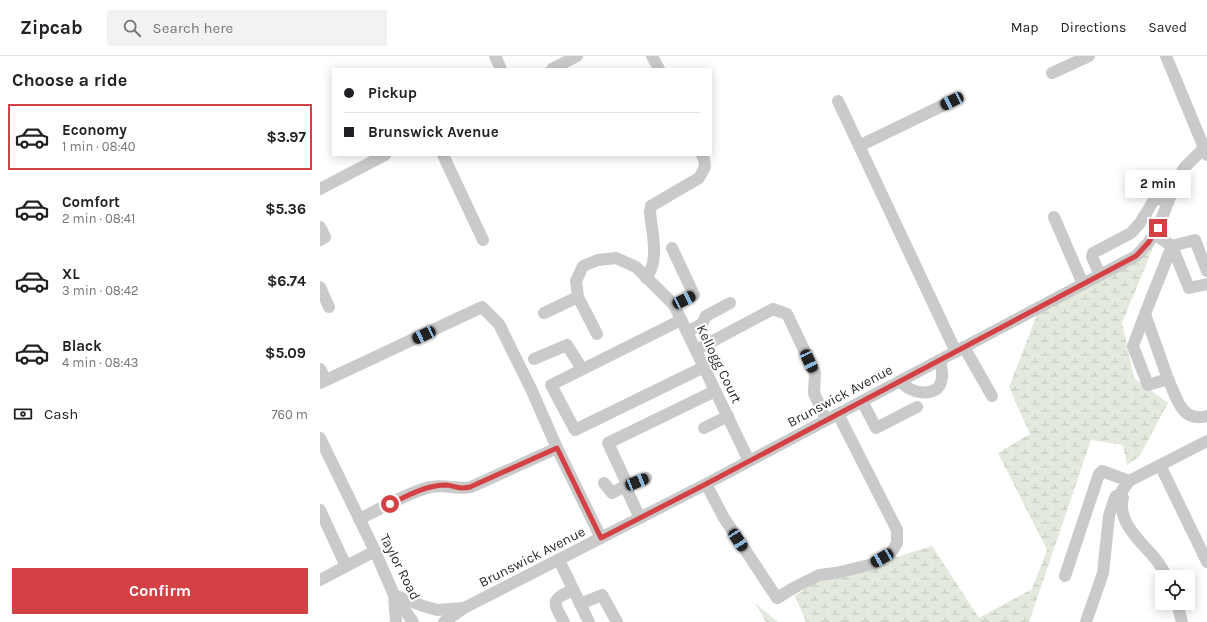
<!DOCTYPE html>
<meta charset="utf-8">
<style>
:root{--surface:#fff;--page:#f2f2f2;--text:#202124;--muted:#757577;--line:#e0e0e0;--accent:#d34145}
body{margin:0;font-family:Karla,sans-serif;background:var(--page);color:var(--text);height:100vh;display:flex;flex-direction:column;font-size:15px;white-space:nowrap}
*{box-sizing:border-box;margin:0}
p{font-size:13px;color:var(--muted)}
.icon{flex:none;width:22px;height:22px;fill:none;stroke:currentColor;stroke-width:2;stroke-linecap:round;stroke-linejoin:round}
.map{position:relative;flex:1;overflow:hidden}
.side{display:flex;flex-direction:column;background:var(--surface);width:320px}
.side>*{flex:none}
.hud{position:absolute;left:12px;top:12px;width:380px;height:88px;border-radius:0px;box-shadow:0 2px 10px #0003;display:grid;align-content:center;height:88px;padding:0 12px;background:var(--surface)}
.buttons{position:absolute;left:835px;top:514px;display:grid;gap:8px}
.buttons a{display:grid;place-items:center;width:40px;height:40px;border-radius:0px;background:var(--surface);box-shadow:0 2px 10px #0003;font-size:20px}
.end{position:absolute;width:18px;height:18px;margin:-9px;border:5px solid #d34145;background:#fff;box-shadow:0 0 0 2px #fff}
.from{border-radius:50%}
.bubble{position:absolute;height:28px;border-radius:0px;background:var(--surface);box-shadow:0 2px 10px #0003;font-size:13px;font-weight:700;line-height:28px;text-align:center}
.car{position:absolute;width:12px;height:24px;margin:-12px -6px;border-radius:5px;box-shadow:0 0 3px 1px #0007;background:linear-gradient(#222 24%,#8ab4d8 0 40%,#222 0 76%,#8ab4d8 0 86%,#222 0)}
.hud b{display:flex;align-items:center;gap:14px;height:38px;font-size:15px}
.hud b+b{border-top:1px solid var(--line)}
.hud i{width:10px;height:10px;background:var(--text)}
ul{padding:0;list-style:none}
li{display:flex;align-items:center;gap:12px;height:66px;margin:0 8px 6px;padding:0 4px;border:2px solid transparent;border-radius:0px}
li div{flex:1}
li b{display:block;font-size:15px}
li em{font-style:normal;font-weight:700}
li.active{border-color:var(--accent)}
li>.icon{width:36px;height:36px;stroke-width:1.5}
h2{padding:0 12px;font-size:18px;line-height:48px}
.pay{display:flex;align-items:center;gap:10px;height:44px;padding:0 12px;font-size:15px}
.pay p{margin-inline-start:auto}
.cta{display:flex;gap:8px;margin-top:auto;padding:8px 12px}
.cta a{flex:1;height:46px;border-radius:0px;background:var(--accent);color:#fff;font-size:16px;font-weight:700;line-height:46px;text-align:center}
header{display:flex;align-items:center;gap:24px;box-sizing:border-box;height:56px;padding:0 20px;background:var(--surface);border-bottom:1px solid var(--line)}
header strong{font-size:19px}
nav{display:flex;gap:22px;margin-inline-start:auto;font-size:14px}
.search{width:280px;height:36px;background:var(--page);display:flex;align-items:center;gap:10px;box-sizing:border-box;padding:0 14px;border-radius:0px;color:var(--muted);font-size:15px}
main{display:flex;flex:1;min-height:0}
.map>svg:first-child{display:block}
.wetland{fill:url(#wetland-marsh)}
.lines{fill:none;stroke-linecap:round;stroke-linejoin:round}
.minor{stroke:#cacaca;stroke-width:12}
.route{stroke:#d34145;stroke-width:5}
.labels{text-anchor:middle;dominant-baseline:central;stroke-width:4;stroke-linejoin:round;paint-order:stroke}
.street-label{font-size:14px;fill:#2d2d2d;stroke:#fff}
</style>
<header>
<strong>Zipcab</strong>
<div class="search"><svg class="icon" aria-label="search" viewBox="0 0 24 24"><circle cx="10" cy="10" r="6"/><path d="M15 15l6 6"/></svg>Search here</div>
<nav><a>Map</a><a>Directions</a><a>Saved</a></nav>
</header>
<main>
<section class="side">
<h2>Choose a ride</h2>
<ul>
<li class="active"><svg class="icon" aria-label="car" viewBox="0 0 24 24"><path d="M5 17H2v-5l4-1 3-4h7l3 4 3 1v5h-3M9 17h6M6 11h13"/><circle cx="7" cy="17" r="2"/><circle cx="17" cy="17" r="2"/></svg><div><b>Economy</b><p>1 min · 08:40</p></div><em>$3.97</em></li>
<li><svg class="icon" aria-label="car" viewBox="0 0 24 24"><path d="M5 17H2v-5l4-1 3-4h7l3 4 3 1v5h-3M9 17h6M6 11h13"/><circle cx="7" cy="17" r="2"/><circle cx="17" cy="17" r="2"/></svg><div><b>Comfort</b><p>2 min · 08:41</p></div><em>$5.36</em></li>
<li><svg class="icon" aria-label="car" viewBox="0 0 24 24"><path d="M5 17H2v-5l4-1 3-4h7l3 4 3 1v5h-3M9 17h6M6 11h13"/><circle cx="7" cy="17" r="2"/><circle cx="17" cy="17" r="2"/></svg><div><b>XL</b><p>3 min · 08:42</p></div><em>$6.74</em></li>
<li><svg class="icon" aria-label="car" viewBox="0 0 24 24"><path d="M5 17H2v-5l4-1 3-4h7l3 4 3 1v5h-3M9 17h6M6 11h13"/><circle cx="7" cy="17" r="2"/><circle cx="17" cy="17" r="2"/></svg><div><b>Black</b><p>4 min · 08:43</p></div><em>$5.09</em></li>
</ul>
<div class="pay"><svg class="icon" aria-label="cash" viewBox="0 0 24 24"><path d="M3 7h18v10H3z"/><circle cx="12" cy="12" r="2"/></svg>Cash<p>760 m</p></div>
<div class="cta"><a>Confirm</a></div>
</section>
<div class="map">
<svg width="887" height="566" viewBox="0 0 887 566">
<defs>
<pattern id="wetland-marsh" width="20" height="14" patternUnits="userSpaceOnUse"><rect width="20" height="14" fill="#e3e9dc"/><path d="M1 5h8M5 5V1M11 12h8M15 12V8" fill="none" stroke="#c3c8bd"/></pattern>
</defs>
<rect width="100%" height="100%" fill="#fff"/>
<!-- wetland -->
<g class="wetland">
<polygon points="835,187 802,267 814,322 848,347 819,401 807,409 803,389 771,384 709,566 486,566 475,540 493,527 612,490 659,562 712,533 727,494 678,397 710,378 689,331 718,256"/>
<polygon points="435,547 458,566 446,566"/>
</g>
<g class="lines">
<!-- minor -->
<g class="minor">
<polyline points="175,0 181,13"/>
<polyline points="332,0 339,13"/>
<polyline points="846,0 887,99"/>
<polyline points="232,13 257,0"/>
<polyline points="732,17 769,0"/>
<polyline points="518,45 636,296"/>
<polyline points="539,90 632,45"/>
<polyline points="123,99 163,184"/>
<polyline points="0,133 65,99"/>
<polyline points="734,161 763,228"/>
<polyline points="0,171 5,181 0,184"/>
<polyline points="834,178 852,190 869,232 887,228"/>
<polyline points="852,190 875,184 887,215"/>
<polyline points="352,192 374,239 354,249"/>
<polyline points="780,219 772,201 773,197 811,177 820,167 834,144 841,143 848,146"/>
<path d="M326,222C340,205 332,177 330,156L331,150L379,122L385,111L384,103L382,99"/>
<polyline points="0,231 9,251"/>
<polyline points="258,241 277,278"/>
<polyline points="224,257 258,241 256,225 263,210 278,204 296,202 316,211 354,249 429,405"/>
<polyline points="825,258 813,290 828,329 848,323 825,258 852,190"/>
<polyline points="361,264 231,329 255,374 384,311"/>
<polyline points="367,276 382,268 386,260 410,247"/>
<polyline points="644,291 672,340"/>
<polyline points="376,294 453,253 467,258 495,317 494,337 506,364"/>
<polyline points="214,303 247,289 262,313"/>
<polyline points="0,313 6,324"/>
<path d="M848,323C857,342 861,367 887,360"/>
<path d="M580,325C583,328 586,331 590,333C600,338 617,339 621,326C624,319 621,311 620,304"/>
<path d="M0,327L162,251L179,268L212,335L237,392L151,431C137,434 125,428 111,431C90,435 59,454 39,463"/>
<polyline points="542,345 556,372 597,351"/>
<polyline points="384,372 408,360"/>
<polyline points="0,382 55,495 74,539 93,566"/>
<polyline points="237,392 281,482"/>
<polyline points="840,409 887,506"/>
<polyline points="284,427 292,437 305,430"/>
<polyline points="386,428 404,462 457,542 477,530 499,519 516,517 553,508 571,497 577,487 577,474 518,358"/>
<polyline points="308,430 288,387 395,335"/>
<path d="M800,438L803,442C796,467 824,488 837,505C841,510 844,516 847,521"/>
<polyline points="0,454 26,510"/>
<polyline points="320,462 305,430 326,422"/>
<polyline points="239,504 269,566"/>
<polyline points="745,520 779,418 782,415 809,425 887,385"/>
<polyline points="0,524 55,495"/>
<polyline points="857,547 862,566"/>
<polyline points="260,548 282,539 297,566"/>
<polyline points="76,566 74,539 103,550 117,554 143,552"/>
<polyline points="124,566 144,552 386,428 816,200 828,187 838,172 857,123 865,111 887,89"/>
<path d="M244,566C232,545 231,544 253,534"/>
<polyline points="766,566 783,517 789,460 794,444 796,440 800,438 809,425"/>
</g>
</g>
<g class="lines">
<!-- route -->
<path class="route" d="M70,448C87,440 106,429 126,429C137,430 139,434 150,431L237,392L281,482L386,428L816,200L828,187L838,172"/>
</g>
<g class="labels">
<!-- street labels -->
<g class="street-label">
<text transform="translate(399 308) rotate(64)">Kellogg Court</text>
<text transform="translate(520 340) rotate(-28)">Brunswick Avenue</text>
<text transform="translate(212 501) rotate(-27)">Brunswick Avenue</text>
<text transform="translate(80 511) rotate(63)">Taylor Road</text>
</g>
</g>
</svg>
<div class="buttons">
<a><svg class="icon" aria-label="locate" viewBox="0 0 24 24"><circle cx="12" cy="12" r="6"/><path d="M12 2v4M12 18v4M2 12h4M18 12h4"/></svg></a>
</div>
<i class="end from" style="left:70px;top:448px"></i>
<i class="end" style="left:838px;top:172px"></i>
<div class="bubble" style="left:805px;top:114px;width:66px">2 min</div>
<i class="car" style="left:632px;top:45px;rotate:244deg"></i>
<i class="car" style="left:364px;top:244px;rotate:63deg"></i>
<i class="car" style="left:104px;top:279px;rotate:245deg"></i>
<i class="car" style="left:489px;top:305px;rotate:155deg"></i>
<i class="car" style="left:317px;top:426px;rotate:68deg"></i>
<i class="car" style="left:418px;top:484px;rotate:147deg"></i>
<i class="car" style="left:562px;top:502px;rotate:240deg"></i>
<div class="hud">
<b><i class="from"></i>Pickup</b>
<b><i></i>Brunswick Avenue</b>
</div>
</div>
</main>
